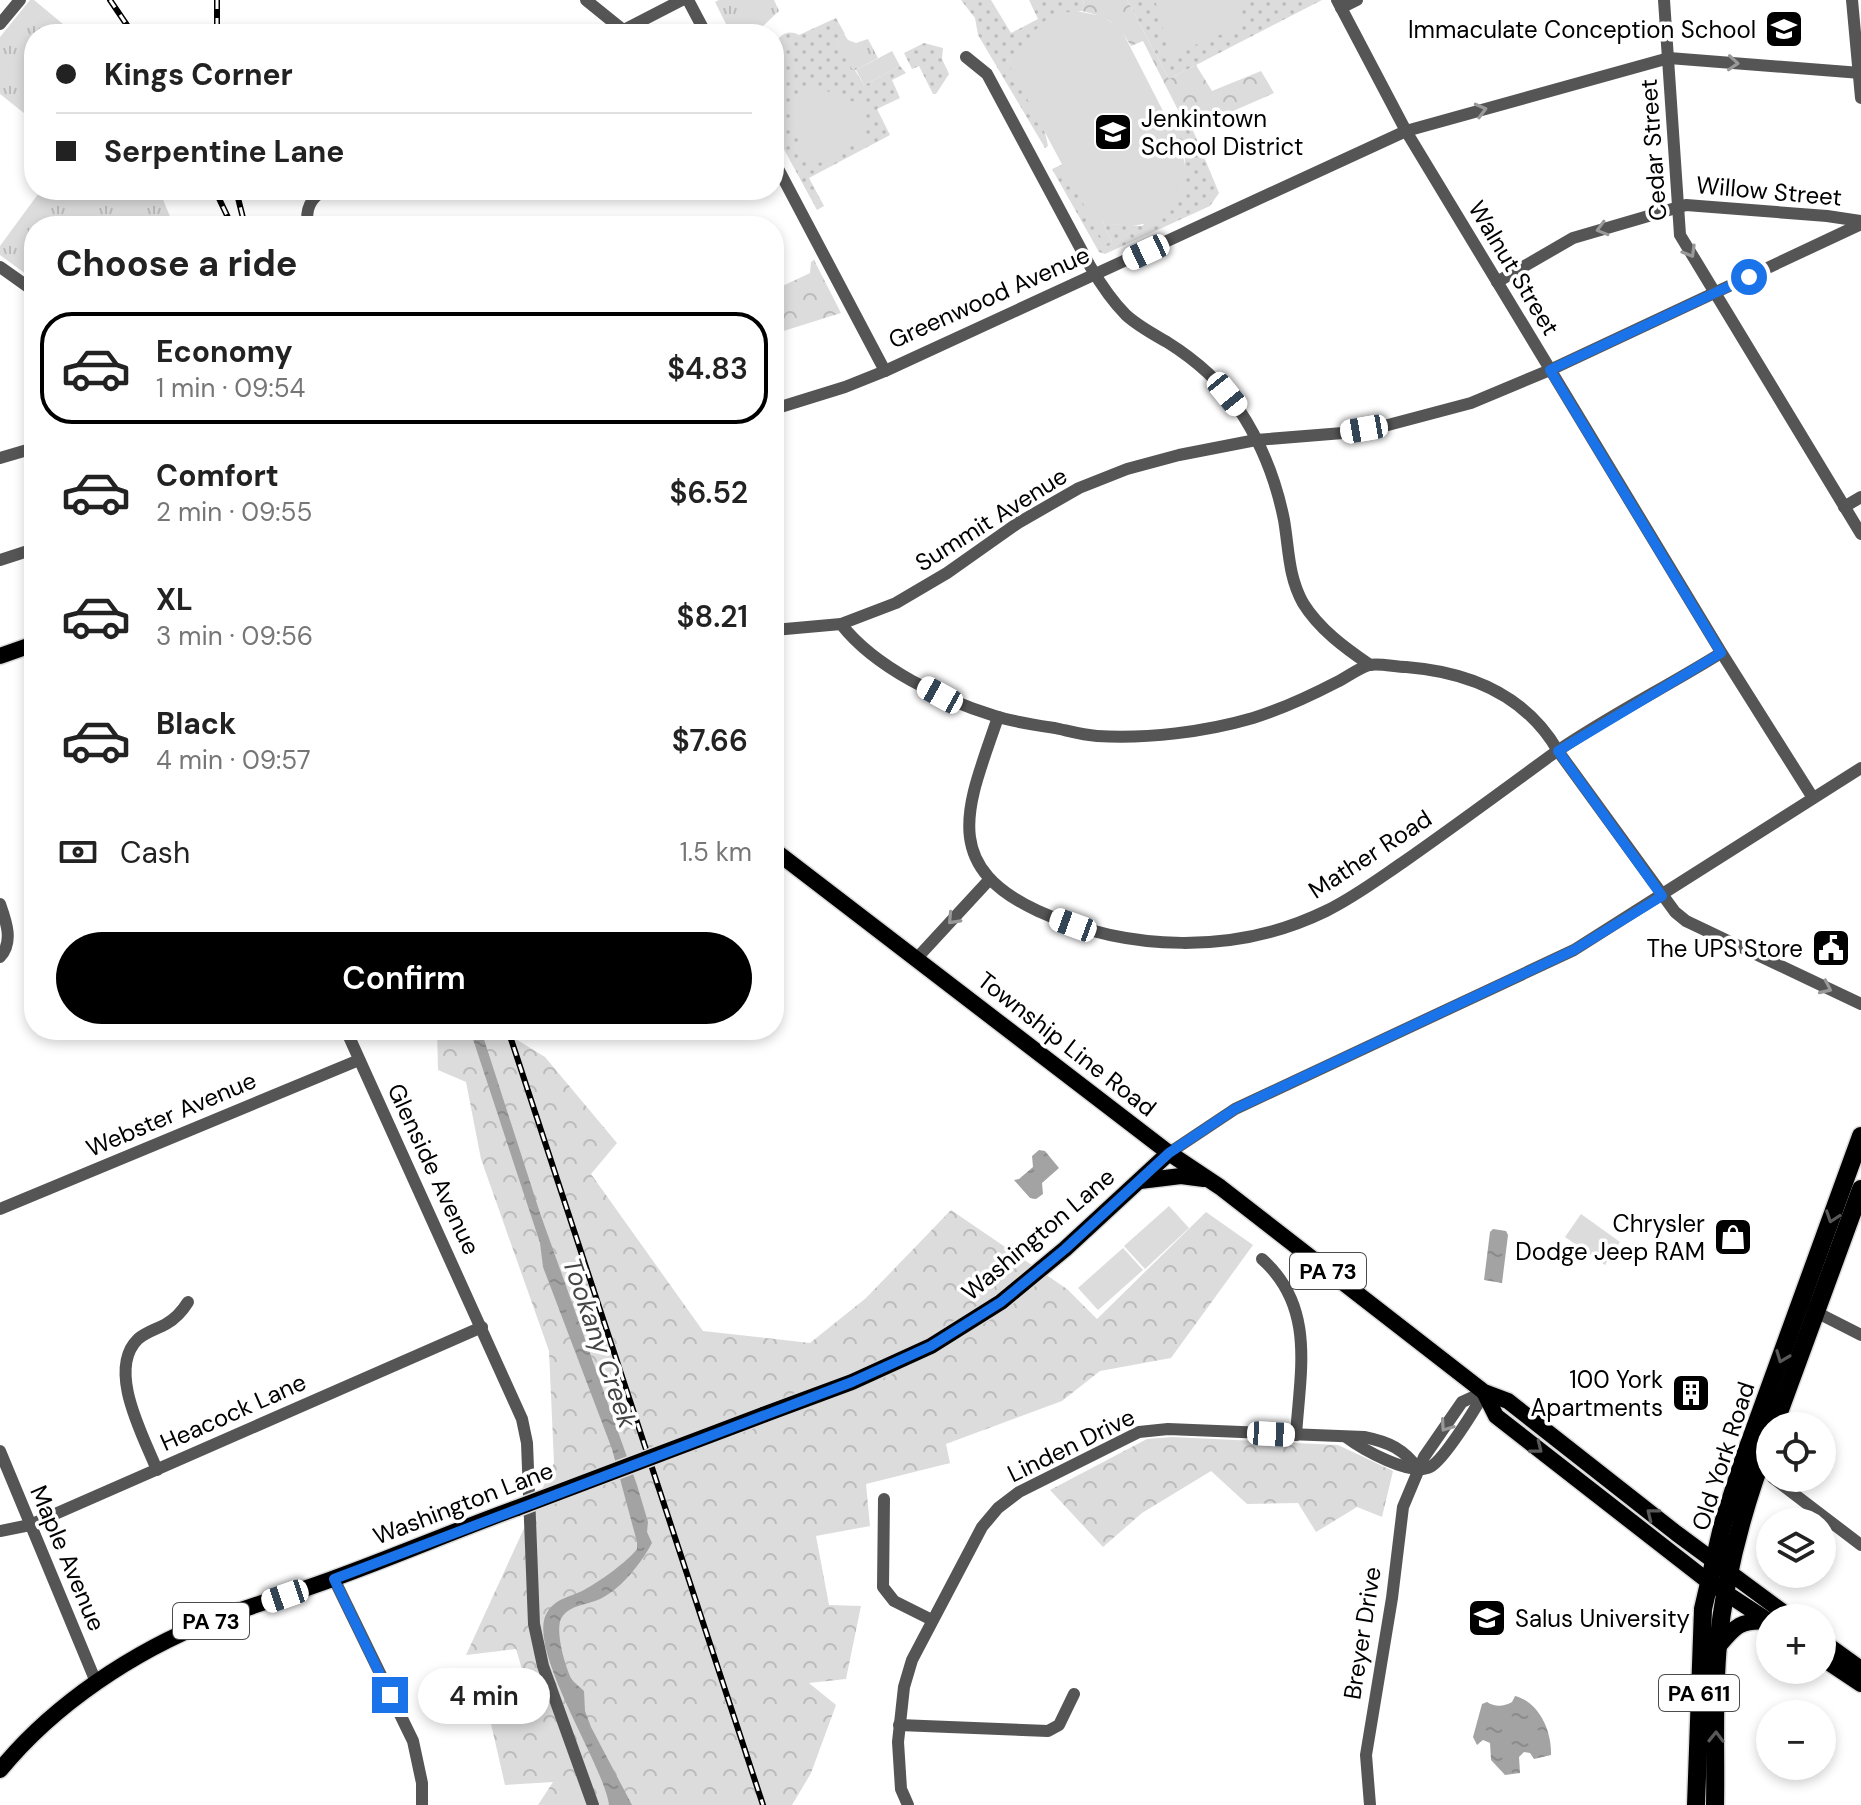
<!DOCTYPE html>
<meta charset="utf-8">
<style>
:root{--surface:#fff;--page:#f2f2f2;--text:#222;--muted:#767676;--line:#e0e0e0;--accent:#000}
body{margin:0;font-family:"DM Sans",sans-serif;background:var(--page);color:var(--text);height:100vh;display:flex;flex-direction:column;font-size:30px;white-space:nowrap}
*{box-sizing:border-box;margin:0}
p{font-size:26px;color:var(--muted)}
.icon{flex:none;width:44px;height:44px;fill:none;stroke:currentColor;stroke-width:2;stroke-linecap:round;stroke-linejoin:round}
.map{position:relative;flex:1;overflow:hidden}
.drawer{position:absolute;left:24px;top:216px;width:760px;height:824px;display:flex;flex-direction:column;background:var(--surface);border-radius:32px;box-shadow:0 4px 12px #0003}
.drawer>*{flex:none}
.hud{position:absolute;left:24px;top:24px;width:760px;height:176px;border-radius:32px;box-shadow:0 4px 12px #0003;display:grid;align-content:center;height:176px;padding:0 32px;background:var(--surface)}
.controls{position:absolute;left:1756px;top:1412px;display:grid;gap:16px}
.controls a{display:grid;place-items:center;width:80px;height:80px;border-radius:50%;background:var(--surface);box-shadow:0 4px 12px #0003;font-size:40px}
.end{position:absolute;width:36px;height:36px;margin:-18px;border:10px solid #1a73e8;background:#fff;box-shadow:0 0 0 4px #fff}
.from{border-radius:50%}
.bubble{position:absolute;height:56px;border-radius:28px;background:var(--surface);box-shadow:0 4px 12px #0003;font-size:26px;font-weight:600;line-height:56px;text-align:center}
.car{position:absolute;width:24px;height:48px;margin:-24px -12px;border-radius:10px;box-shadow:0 0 6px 2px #0007;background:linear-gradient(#fff 24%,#345 0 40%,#fff 0 76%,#345 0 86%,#fff 0)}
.hud b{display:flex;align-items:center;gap:28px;height:76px;font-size:30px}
.hud b+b{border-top:2px solid var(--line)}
.hud i{width:20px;height:20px;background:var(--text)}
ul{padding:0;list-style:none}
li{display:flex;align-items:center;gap:24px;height:112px;margin:0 16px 12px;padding:0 16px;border:4px solid transparent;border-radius:32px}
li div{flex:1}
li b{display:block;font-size:30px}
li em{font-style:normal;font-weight:600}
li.on{border-color:var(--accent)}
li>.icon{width:72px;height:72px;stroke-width:1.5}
h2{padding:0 32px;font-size:36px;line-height:96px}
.pay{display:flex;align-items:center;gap:20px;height:88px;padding:0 32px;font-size:30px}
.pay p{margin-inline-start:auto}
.button{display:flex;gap:16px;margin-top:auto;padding:16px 32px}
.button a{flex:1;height:92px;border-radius:48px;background:var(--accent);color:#fff;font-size:32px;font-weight:600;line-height:92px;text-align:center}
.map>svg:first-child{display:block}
.grass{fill:url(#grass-dots)}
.forest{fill:url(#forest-crowns)}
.park{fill:url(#park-tufts)}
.pitch{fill:#dcdcdc}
.water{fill:url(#water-ripples)}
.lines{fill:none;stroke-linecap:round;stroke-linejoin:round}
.major-casing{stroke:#dbdbdb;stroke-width:19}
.highway-casing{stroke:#dbdbdb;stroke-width:21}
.minor{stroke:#555;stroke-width:12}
.major{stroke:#000;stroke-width:16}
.highway{stroke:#000;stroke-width:18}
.rail-casing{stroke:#000;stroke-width:6}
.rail{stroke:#fff;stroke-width:3;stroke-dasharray:9;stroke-linecap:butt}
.major-bridge-casing{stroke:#dbdbdb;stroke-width:19;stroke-linecap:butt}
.major-bridge{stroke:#000;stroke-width:16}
.oneway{stroke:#999}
.oneway2{stroke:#595959}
.route{stroke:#1a73e8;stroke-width:10}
.labels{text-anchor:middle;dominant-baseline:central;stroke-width:7;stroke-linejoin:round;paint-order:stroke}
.shield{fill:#fff;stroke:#4c4c4c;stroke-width:2}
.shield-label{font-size:22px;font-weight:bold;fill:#000}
.poi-label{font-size:24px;fill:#000;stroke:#fff;text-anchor:end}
.street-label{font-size:24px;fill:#000;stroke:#fff}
.water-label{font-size:26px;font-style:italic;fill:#444;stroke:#fff}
</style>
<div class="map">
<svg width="1861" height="1805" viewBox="0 0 1861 1805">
<defs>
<pattern id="grass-dots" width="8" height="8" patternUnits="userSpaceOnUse" patternTransform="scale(2)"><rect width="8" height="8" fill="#dcdcdc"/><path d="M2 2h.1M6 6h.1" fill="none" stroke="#bbb" stroke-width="1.8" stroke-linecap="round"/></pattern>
<pattern id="forest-crowns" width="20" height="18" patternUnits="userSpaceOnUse" patternTransform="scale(2)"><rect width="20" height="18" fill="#dcdcdc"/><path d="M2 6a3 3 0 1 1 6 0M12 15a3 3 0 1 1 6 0" fill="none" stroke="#bbb"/></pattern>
<pattern id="park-tufts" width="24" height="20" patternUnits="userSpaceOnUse" patternTransform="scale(2)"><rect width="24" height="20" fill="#dcdcdc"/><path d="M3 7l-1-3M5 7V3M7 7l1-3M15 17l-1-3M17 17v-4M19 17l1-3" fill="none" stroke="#bbb"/></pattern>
<pattern id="water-ripples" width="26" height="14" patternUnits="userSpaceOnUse" patternTransform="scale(2)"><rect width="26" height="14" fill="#a3a3a3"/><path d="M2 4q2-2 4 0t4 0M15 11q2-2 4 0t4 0" fill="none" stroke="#8b8b8b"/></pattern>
</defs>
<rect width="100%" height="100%" fill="#fff"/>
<!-- grass -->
<g class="grass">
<path d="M961,0H991L1011,33L1038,19L1029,0H1084L1082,11C1064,12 1026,37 1021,54L1007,61C1023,87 1044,118 1048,146L1045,148L978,35L975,18Z"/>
<polygon points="1127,0 1322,0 1169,79"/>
<path d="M836,18L845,34L836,39L864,85L900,66L906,73L892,80L900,98L877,109L890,135L809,178L824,206L817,210L774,131V45C780,35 787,29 799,35Z"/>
<polygon points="924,43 943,48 942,59 949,74 936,94 933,94 919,66 912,69 904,53"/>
<polygon points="1187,116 1219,193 1210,206 1105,254 1099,252 1052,169 1063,164 1105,244 1112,241 1100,217 1111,224 1142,226 1183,187 1185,157 1170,124"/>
</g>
<!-- forest -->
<g class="forest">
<path d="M1084,0H1127L1169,79L1196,65L1212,91L1261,71L1274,93L1192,129L1187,117L1182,118L1143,41L1131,46C1118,23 1108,17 1082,11Z"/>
<polygon points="814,260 841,313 774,334 774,290 810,273 811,262"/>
<polygon points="437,1030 501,1030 545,1057 617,1143 591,1174 703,1331 810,1343 866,1298 951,1210 1067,1289 1097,1319 1206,1212 1253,1245 1171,1358 1100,1371 1062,1401 946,1444 950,1463 866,1484 870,1526 816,1536 829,1605 861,1606 846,1679 809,1683 836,1705 811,1773 792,1805 538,1805 553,1782 505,1785 489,1715 530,1696 516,1649 466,1655 554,1463 549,1351 481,1159 466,1082 438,1070"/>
<polygon points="1172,1437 1338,1445 1393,1471 1382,1517 1357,1507 1316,1532 1298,1503 1247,1504 1211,1471 1142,1513 1103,1547 1050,1490 1147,1439"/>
</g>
<!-- park -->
<g class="park">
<polygon points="30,0 34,0 75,34 34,34 34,121 0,94 0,37"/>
<polygon points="719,0 774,0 779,11 761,28 762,34 731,34 715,2"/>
<polygon points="844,34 848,40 856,43 868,39 878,58 856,70 852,69 836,39"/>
<polygon points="41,190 159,190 174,226 34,226 34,280 0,255 0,246"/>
</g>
<!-- pitch -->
<g class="pitch">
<polygon points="1155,0 1240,0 1245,25 1170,55"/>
<path d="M1076,11L1102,16L1121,29L1181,146L1186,171L1183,187L1175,203L1155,222L1131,226L1111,224L1101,219L1112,241L1105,245L1007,61C1037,46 1027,15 1076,11Z"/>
<polygon points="892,51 900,66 864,85 856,70"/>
<polygon points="815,86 863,106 866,139 809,168 788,108"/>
<polygon points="1169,1206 1189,1228 1145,1269 1124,1246"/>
<polygon points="1581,1214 1620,1242 1605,1265 1565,1237"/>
<polygon points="1123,1248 1143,1270 1098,1310 1078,1288"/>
</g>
<!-- water -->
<g class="water">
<path d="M470,1030H481L540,1213L637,1485L648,1522L647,1532L652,1543C641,1563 623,1587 602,1598C589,1605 571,1604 562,1617C554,1628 565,1666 571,1678C573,1682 580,1687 584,1691L585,1711L591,1727L632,1805H609C604,1764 523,1645 548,1611C558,1597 571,1597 584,1590C599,1582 627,1562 637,1549V1542L612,1449L543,1267L540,1243Z"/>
<polygon points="1039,1150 1045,1151 1059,1168 1042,1183 1043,1194 1036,1199 1030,1198 1014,1180 1019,1179 1033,1167 1032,1156"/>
<polygon points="1493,1229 1506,1231 1508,1235 1502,1283 1484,1280 1490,1232"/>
<path d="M1515,1696C1539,1702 1552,1731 1551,1755L1534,1759L1530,1753L1524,1752L1519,1757L1520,1773L1505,1775L1491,1760L1490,1743L1483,1740L1477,1745L1473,1737L1482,1704L1487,1702C1495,1707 1503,1707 1512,1702Z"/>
</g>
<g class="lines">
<!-- major casing -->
<g class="major-casing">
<g id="major">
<polyline points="0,656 34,644"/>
<polyline points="774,850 1169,1153 1220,1187 1484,1392 1508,1401 1676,1533 1791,1618"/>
<polyline points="1140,1181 1181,1176 1204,1179"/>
<polyline points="1484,1392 1496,1416 1709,1582 1770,1622"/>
<polyline points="763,1415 852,1382 931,1346 1001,1302 1065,1249 1169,1153"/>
<polyline points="1822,1641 1861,1669"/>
<path d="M1718,1647C1735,1626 1741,1619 1770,1622"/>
<polyline points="1822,1658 1861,1684"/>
<path d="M0,1770C54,1704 134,1651 213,1620C253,1605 295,1593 335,1578C396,1556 456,1530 517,1508"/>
</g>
</g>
<!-- highway casing -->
<g class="highway-casing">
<g id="highway">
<polyline points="1774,1426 1861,1189"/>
<polyline points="1696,1805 1703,1609 1723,1523 1744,1458 1861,1136"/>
<path d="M1715,1805C1716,1752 1713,1698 1718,1645C1725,1574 1744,1504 1770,1437"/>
</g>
</g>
<!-- minor -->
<g class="minor">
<polyline points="586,0 623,30"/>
<polyline points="688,0 706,34"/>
<polyline points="1337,0 1406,131 1721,652 1813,798"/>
<polyline points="1664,0 1680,235 1861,534"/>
<polyline points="1852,0 1861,98"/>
<polyline points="1341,8 1357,0"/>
<polyline points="0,24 20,0"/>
<polyline points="616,34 682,0"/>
<path d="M966,57L987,74L1090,266C1100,283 1112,301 1126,315C1138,326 1153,334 1167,342C1194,359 1220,381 1238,408C1261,442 1276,480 1284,520C1289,549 1288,576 1303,603C1319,629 1345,648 1370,665"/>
<polyline points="774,161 885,371"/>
<path d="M308,226C305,209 310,198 325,190"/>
<polyline points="0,267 34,291"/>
<polyline points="1497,282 1573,238 1686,205 1827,216 1861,221"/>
<polyline points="774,409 845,387 885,371 1406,131 1669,58 1861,73"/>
<polyline points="0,458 34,448"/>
<polyline points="1844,507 1861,497"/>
<polyline points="0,560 34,549"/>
<path d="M841,624C875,668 943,700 995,716C1014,722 1035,725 1055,728C1069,731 1083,735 1097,736C1147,739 1205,732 1253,718C1282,709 1310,696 1337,682C1347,677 1359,668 1369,665C1380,663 1395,667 1406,667C1469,672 1525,694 1558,751L1675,912L1686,921L1861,1004"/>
<polyline points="774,630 841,624 896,603 947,573 1018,523 1079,488 1127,469 1179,455 1256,440 1343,433 1388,425 1471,403 1550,370 1861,224"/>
<path d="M998,717C970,801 936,864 1038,911C1128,952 1236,955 1326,911C1353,898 1377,880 1402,863C1452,828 1501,792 1550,756C1604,718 1665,688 1721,653"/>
<path d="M0,904C6,921 14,942 0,957"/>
<polyline points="917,958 989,880"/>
<polyline points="346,1030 522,1419 527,1443 534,1624 543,1666 593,1805"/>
<polyline points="1169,1153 1235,1109 1574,950 1861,768"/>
<polyline points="0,1209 359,1060"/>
<path d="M1262,1259C1316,1307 1300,1372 1296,1435"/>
<polyline points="1810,1309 1861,1335"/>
<path d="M1346,1437C1362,1449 1411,1477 1430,1467C1443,1461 1477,1407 1484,1392"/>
<polyline points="0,1451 96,1682"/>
<path d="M157,1470C144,1437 106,1370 138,1339C146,1332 157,1329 166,1324C175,1319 183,1310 188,1302"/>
<polyline points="1773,1478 1861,1545"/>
<polyline points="884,1499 883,1587 894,1601 932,1620"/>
<polyline points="0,1531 30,1525 482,1327"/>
<polyline points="334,1579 413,1741 422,1783 422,1805"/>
<polyline points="899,1725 1048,1731 1059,1725 1074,1694"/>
<path d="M908,1805L901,1789L898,1742L904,1687L912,1660L982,1527L998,1508L1019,1492L1139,1432L1168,1429L1364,1437C1389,1442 1404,1449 1419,1470"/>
<polyline points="1370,1805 1366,1755 1392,1598 1403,1507 1424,1457 1462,1402 1484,1392"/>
</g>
<!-- major -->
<use href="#major" class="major"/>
<!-- highway -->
<use href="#highway" class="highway"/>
<!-- rail casing -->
<g class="rail-casing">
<g id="rail">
<polyline points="110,0 133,34"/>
<polyline points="217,0 217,34"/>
<polyline points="215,190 232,226"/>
<polyline points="236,190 245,226"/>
<polyline points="508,1030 763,1805"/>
</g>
</g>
<!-- rail -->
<use href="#rail" class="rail"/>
<!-- major-bridge casing -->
<g class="major-bridge-casing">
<polyline id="major-bridge" points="517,1508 763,1415"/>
</g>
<!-- major-bridge -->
<use href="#major-bridge" class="major-bridge"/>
</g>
<!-- one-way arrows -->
<defs><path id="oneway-chevron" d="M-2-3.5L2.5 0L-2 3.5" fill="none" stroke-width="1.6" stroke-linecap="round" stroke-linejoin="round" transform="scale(2)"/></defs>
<g class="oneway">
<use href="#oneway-chevron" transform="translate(1733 63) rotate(4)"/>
<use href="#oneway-chevron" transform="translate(1481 110) rotate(-15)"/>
<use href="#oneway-chevron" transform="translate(1602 229) rotate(164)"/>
<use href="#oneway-chevron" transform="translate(1690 252) rotate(60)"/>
<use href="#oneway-chevron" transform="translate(953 919) rotate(133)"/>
<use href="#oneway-chevron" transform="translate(1826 988) rotate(25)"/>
<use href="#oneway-chevron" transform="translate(1446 1426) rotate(125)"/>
</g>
<g class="oneway2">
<use href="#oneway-chevron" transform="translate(1832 1217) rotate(109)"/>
<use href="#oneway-chevron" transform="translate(1782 1357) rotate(111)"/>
<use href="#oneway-chevron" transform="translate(1537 1448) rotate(38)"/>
<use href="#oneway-chevron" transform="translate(1652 1514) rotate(-142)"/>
<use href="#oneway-chevron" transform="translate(1716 1737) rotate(-89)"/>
</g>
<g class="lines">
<!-- route -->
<polyline class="route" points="390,1695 334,1579 852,1382 931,1346 1001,1302 1065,1249 1169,1153 1235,1109 1574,950 1662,896 1558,751 1721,653 1550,370 1749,277"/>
</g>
<!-- icons -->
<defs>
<g id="school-square" transform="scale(2)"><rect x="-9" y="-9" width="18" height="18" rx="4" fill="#000" stroke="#fff"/><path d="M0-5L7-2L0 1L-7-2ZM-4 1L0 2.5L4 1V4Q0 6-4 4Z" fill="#fff"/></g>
<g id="civic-square" transform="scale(2)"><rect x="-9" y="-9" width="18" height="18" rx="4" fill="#000" stroke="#fff"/><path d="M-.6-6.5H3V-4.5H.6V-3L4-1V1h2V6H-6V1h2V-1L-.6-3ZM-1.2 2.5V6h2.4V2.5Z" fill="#fff"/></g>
<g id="shop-square" transform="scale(2)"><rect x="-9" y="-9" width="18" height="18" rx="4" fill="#000" stroke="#fff"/><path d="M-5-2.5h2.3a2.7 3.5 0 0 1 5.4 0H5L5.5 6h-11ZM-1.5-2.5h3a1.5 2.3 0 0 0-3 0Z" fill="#fff"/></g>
<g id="building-square" transform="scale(2)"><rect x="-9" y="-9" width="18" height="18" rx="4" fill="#000" stroke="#fff"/><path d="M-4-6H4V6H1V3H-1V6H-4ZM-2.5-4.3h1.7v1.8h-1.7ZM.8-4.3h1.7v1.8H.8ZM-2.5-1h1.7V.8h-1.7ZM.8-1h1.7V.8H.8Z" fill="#fff"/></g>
<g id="university-square" transform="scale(2)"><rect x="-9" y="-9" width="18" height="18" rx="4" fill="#000" stroke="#fff"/><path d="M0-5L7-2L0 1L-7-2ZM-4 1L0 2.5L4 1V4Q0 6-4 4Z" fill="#fff"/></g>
</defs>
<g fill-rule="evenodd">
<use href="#school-square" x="1784" y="29"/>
<use href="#school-square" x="1113" y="132"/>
<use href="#civic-square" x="1831" y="948"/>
<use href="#shop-square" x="1733" y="1237"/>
<use href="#building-square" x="1691" y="1393"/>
<use href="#university-square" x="1487" y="1618"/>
</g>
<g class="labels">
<!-- shield labels -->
<g class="shield">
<rect x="1290" y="1253" width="76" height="36" rx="6"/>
<rect x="173" y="1603" width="76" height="36" rx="6"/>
<rect x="1659" y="1675" width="80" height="36" rx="6"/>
</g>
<g class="shield-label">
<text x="1328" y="1271">PA 73</text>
<text x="211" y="1621">PA 73</text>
<text x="1699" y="1693">PA 611</text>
</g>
<!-- poi labels -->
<g class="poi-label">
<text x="1756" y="29">Immaculate Conception School</text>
<text x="1141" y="118" text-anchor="start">Jenkintown<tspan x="1141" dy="28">School District</tspan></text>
<text x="1803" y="948">The UPS Store</text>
<text x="1705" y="1223">Chrysler<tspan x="1705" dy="28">Dodge Jeep RAM</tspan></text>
<text x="1663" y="1379">100 York<tspan x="1663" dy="28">Apartments</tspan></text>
<text x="1515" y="1618" text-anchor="start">Salus University</text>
</g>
<!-- street labels -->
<g class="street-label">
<text transform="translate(1653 150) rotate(-94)">Cedar Street</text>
<text transform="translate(1769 191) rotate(5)">Willow Street</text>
<text transform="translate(1514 268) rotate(59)">Walnut Street</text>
<text transform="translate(989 297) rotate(-24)">Greenwood Avenue</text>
<text transform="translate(991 519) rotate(-32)">Summit Avenue</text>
<text transform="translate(1370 854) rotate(-33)">Mather Road</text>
<text transform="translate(1067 1044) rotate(38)">Township Line Road</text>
<text transform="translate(171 1114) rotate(-23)">Webster Avenue</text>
<text transform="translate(434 1169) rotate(65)">Glenside Avenue</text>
<text transform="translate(1038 1234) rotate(-40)">Washington Lane</text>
<text transform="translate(233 1412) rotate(-24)">Heacock Lane</text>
<text transform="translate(1071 1445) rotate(-26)">Linden Drive</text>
<text transform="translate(1723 1456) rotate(-72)">Old York Road</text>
<text transform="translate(463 1503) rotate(-21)">Washington Lane</text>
<text transform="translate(68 1558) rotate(67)">Maple Avenue</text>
<text transform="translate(1362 1633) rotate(-81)">Breyer Drive</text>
</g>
<!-- water labels -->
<g class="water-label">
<text transform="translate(600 1343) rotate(71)">Tookany Creek</text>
</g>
</g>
</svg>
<div class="controls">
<a><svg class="icon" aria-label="locate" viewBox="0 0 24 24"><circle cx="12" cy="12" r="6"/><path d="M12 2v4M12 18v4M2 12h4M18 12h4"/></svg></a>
<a><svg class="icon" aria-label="layers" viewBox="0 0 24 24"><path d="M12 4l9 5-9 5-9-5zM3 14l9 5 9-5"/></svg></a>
<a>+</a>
<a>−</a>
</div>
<i class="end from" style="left:1749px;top:277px"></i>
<i class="end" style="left:390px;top:1695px"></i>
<div class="bubble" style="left:418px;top:1668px;width:132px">4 min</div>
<i class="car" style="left:1146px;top:252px;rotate:245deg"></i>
<i class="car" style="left:1227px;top:394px;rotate:141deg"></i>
<i class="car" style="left:1364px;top:429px;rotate:260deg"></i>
<i class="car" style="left:940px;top:695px;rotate:299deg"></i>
<i class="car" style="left:1073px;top:925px;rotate:290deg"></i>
<i class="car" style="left:1271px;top:1434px;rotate:93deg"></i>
<i class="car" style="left:285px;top:1596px;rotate:251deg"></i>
<div class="hud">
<b><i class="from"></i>Kings Corner</b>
<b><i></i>Serpentine Lane</b>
</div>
<section class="drawer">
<h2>Choose a ride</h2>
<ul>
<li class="on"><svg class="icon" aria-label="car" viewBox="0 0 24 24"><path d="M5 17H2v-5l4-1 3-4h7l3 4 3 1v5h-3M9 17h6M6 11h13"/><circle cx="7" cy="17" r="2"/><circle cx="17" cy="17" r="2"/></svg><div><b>Economy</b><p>1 min · 09:54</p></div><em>$4.83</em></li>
<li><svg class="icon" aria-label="car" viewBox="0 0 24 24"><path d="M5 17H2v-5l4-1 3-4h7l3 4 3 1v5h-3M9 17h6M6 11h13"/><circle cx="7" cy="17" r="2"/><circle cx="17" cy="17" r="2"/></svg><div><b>Comfort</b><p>2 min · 09:55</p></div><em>$6.52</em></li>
<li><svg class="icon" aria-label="car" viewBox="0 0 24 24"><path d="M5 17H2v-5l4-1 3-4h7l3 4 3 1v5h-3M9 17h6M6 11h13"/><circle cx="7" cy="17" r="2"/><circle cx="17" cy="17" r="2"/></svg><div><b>XL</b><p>3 min · 09:56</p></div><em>$8.21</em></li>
<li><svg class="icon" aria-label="car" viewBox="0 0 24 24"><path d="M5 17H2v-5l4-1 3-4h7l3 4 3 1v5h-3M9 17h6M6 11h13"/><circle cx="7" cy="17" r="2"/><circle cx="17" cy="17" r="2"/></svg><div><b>Black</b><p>4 min · 09:57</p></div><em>$7.66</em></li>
</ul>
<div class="pay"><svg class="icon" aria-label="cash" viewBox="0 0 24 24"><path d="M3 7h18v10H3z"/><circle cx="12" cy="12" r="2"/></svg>Cash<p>1.5 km</p></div>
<div class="button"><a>Confirm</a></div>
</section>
</div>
